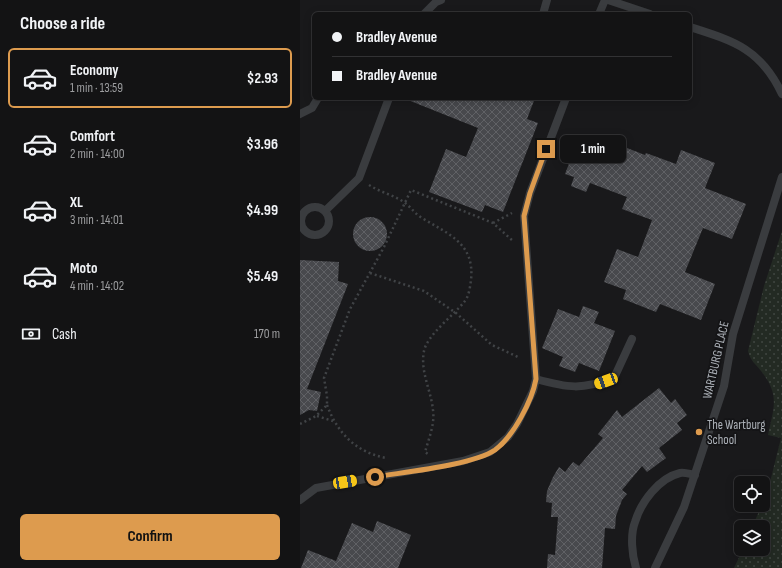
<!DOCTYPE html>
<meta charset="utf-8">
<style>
:root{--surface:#131314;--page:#202022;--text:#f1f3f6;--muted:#9d9ea0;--line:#323234;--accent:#dd9b4e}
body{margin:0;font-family:"Sofia Sans Condensed",sans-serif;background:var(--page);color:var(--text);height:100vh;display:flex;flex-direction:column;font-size:15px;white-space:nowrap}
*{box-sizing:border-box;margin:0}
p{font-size:13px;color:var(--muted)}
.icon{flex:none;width:22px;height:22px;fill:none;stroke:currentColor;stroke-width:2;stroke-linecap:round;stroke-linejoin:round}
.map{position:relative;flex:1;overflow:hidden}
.sheet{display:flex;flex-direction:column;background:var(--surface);width:300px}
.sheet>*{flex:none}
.guide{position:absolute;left:12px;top:12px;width:380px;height:88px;border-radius:6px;box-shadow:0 2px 10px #0003,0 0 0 1px var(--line);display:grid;align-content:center;height:88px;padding:0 20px;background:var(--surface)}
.fabs{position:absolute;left:434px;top:476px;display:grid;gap:8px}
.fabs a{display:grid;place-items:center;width:36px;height:36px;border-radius:6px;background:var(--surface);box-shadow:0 2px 10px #0003,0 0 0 1px var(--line);font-size:20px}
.end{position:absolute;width:18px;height:18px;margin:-9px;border:5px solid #dd9b4e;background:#111;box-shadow:0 0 0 2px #111}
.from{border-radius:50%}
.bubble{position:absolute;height:28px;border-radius:6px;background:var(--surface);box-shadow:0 2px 10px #0003,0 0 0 1px var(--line);font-size:13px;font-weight:700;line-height:28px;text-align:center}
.car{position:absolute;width:12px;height:24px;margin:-12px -6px;border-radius:5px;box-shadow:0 0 3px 1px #0007;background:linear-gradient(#f5c518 24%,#345 0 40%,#f5c518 0 76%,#345 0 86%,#f5c518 0)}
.guide b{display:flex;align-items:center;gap:14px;height:38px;font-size:15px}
.guide b+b{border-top:1px solid var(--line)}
.guide i{width:10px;height:10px;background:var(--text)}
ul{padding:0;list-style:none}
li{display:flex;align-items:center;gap:12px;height:60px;margin:0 8px 6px;padding:0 12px;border:2px solid transparent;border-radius:6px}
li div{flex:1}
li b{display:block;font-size:15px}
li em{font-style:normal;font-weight:700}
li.current{border-color:var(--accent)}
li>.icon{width:36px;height:36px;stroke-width:1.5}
h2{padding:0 20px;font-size:18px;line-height:48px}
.pay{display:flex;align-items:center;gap:10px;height:44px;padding:0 20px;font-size:15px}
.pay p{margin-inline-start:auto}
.cta{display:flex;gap:8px;margin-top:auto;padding:8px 20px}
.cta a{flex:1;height:46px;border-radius:6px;background:var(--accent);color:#111;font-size:16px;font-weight:700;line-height:46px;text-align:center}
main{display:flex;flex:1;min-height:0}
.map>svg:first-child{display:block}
.grass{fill:url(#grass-dots)}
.building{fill:url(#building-cross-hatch)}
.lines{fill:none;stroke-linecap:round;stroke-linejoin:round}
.path{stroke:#404346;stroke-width:2.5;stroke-dasharray:2 3;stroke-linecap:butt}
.service{stroke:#3a3c3f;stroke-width:8}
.route{stroke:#dd9b4e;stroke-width:5}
.poi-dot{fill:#dd9b4e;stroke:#141416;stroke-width:1.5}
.labels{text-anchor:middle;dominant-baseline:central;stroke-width:3.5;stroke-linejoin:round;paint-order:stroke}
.street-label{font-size:13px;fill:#adb2b9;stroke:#141416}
.poi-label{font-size:13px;fill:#adb2b9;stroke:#141416;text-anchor:start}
</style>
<main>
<section class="sheet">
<h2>Choose a ride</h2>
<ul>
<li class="current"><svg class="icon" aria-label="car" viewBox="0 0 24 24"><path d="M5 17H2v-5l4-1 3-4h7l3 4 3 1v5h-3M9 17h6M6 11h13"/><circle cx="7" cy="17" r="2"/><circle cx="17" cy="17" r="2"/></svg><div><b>Economy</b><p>1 min · 13:59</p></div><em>$2.93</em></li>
<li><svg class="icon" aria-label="car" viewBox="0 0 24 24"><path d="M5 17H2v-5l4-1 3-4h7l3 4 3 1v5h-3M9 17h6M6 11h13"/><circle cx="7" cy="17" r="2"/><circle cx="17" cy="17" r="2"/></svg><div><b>Comfort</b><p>2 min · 14:00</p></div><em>$3.96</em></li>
<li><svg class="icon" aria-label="car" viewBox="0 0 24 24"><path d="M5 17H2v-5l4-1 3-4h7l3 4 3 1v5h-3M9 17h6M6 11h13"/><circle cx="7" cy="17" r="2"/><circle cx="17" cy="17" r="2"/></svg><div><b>XL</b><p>3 min · 14:01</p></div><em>$4.99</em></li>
<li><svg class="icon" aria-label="car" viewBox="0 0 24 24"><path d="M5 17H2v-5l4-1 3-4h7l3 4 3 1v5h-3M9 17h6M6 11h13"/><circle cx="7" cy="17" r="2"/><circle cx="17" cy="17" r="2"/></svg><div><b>Moto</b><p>4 min · 14:02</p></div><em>$5.49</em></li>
</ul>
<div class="pay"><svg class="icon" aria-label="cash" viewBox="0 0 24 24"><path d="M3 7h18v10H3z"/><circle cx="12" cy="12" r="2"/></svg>Cash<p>170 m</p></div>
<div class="cta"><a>Confirm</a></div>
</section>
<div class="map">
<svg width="482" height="568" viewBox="0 0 482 568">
<defs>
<pattern id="grass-dots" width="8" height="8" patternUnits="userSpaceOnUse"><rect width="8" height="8" fill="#232a23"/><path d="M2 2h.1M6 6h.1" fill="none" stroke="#404641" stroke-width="1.8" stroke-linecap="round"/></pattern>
<pattern id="building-cross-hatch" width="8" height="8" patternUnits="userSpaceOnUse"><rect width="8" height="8" fill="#48494d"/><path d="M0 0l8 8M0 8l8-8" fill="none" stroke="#606165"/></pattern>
</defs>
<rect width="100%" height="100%" fill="#19191b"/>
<!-- grass -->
<path class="grass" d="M482,231V568H434L443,549H463V527H452L467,494L481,438L468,435C474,407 480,395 461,371C455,363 451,362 448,351L464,286Z"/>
<!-- building -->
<g class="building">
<polygon points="103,98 235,98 227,119 238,123 203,212 185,205 182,212 129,192 146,149 166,157 178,128"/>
<polygon points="291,134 345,155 346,153 376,164 381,150 415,163 405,188 446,204 432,239 403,228 385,272 415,284 401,320 360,304 356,312 323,299 326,290 304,282 317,249 338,257 352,220 322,209 327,197 290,183 286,192 271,186 274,177 265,174 278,140 287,143"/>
<circle cx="70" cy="234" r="17"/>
<polygon points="0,260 39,262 38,281 48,284 7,389 21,392 17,411 9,410 0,415"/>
<polygon points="283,306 299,312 294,323 315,331 299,371 279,363 275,372 259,366 263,357 242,348 258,309 279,317"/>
<polygon points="359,388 371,403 375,399 387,415 377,423 382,430 359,448 366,458 347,472 342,466 322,490 327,494 322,500 316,516 315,529 305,528 302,568 247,568 248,554 255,555 258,517 251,517 252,503 246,502 247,491 253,477 259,467 265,472 273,462 279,466 303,438 298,434 317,410 322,417"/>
<polygon points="77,521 111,535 98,568 1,568 8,550 36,561 52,523 73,532"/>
</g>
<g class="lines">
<!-- path -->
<g class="path">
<path d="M69,185C80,192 93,195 104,202C111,207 115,214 122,218C148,234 175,243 171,280C170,287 169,297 164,302C154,315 127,335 124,351C120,372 131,390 133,410C135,424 129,438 125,452L128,454"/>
<polyline points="193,223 212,213"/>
<polyline points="70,273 124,291 156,313 192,345 218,357"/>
<path d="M27,405C38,434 56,452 86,458"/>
<polyline points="17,416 33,421"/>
<polyline points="0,424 16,416 27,405 27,396 24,378 50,309 84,247 111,190 193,223 213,241"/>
</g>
<!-- service -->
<g class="service">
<polyline points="308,0 350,14"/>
<polyline points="124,14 136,2 141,0"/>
<polyline points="243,14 247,0"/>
<polyline points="299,14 305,0"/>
<path d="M390,27C434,41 461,49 482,94"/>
<polyline points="0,114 12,108 18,98"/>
<circle cx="15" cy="221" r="14"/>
<polyline points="25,211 59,178 89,98"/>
<path d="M236,379C268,388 282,390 314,378L332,339"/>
<polyline points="0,500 16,488 163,461 190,452 208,437 217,424 233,391 236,379 224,216 230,193 266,98"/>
<path d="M336,568C332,555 330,535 335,522C341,502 359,478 380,473C384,472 390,474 395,475"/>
<polyline points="355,568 384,507 424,386 433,334 482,177"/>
</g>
</g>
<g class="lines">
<!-- route -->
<path class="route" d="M75,477C104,472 173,465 195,450C213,437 232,401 236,379L224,216L230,193L246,149"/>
</g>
<!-- markers -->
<circle class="poi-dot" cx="399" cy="432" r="4"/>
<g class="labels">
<!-- street labels -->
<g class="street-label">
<text transform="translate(416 360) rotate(-77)">WARTBURG PLACE</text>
</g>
<!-- poi labels -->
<g class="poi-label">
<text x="407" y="425">The Wartburg<tspan x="407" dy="15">School</tspan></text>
</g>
</g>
</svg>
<div class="fabs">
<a><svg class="icon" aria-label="locate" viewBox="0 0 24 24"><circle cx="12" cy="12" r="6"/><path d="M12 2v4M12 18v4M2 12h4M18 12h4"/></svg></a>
<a><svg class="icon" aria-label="layers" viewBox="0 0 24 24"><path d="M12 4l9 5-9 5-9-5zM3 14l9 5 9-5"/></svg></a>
</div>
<i class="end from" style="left:75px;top:477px"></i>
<i class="end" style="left:246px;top:149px"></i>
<div class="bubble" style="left:260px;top:135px;width:66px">1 min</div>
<i class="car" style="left:306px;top:381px;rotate:250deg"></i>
<i class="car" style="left:45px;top:482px;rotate:80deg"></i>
<div class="guide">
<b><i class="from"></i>Bradley Avenue</b>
<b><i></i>Bradley Avenue</b>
</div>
</div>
</main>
